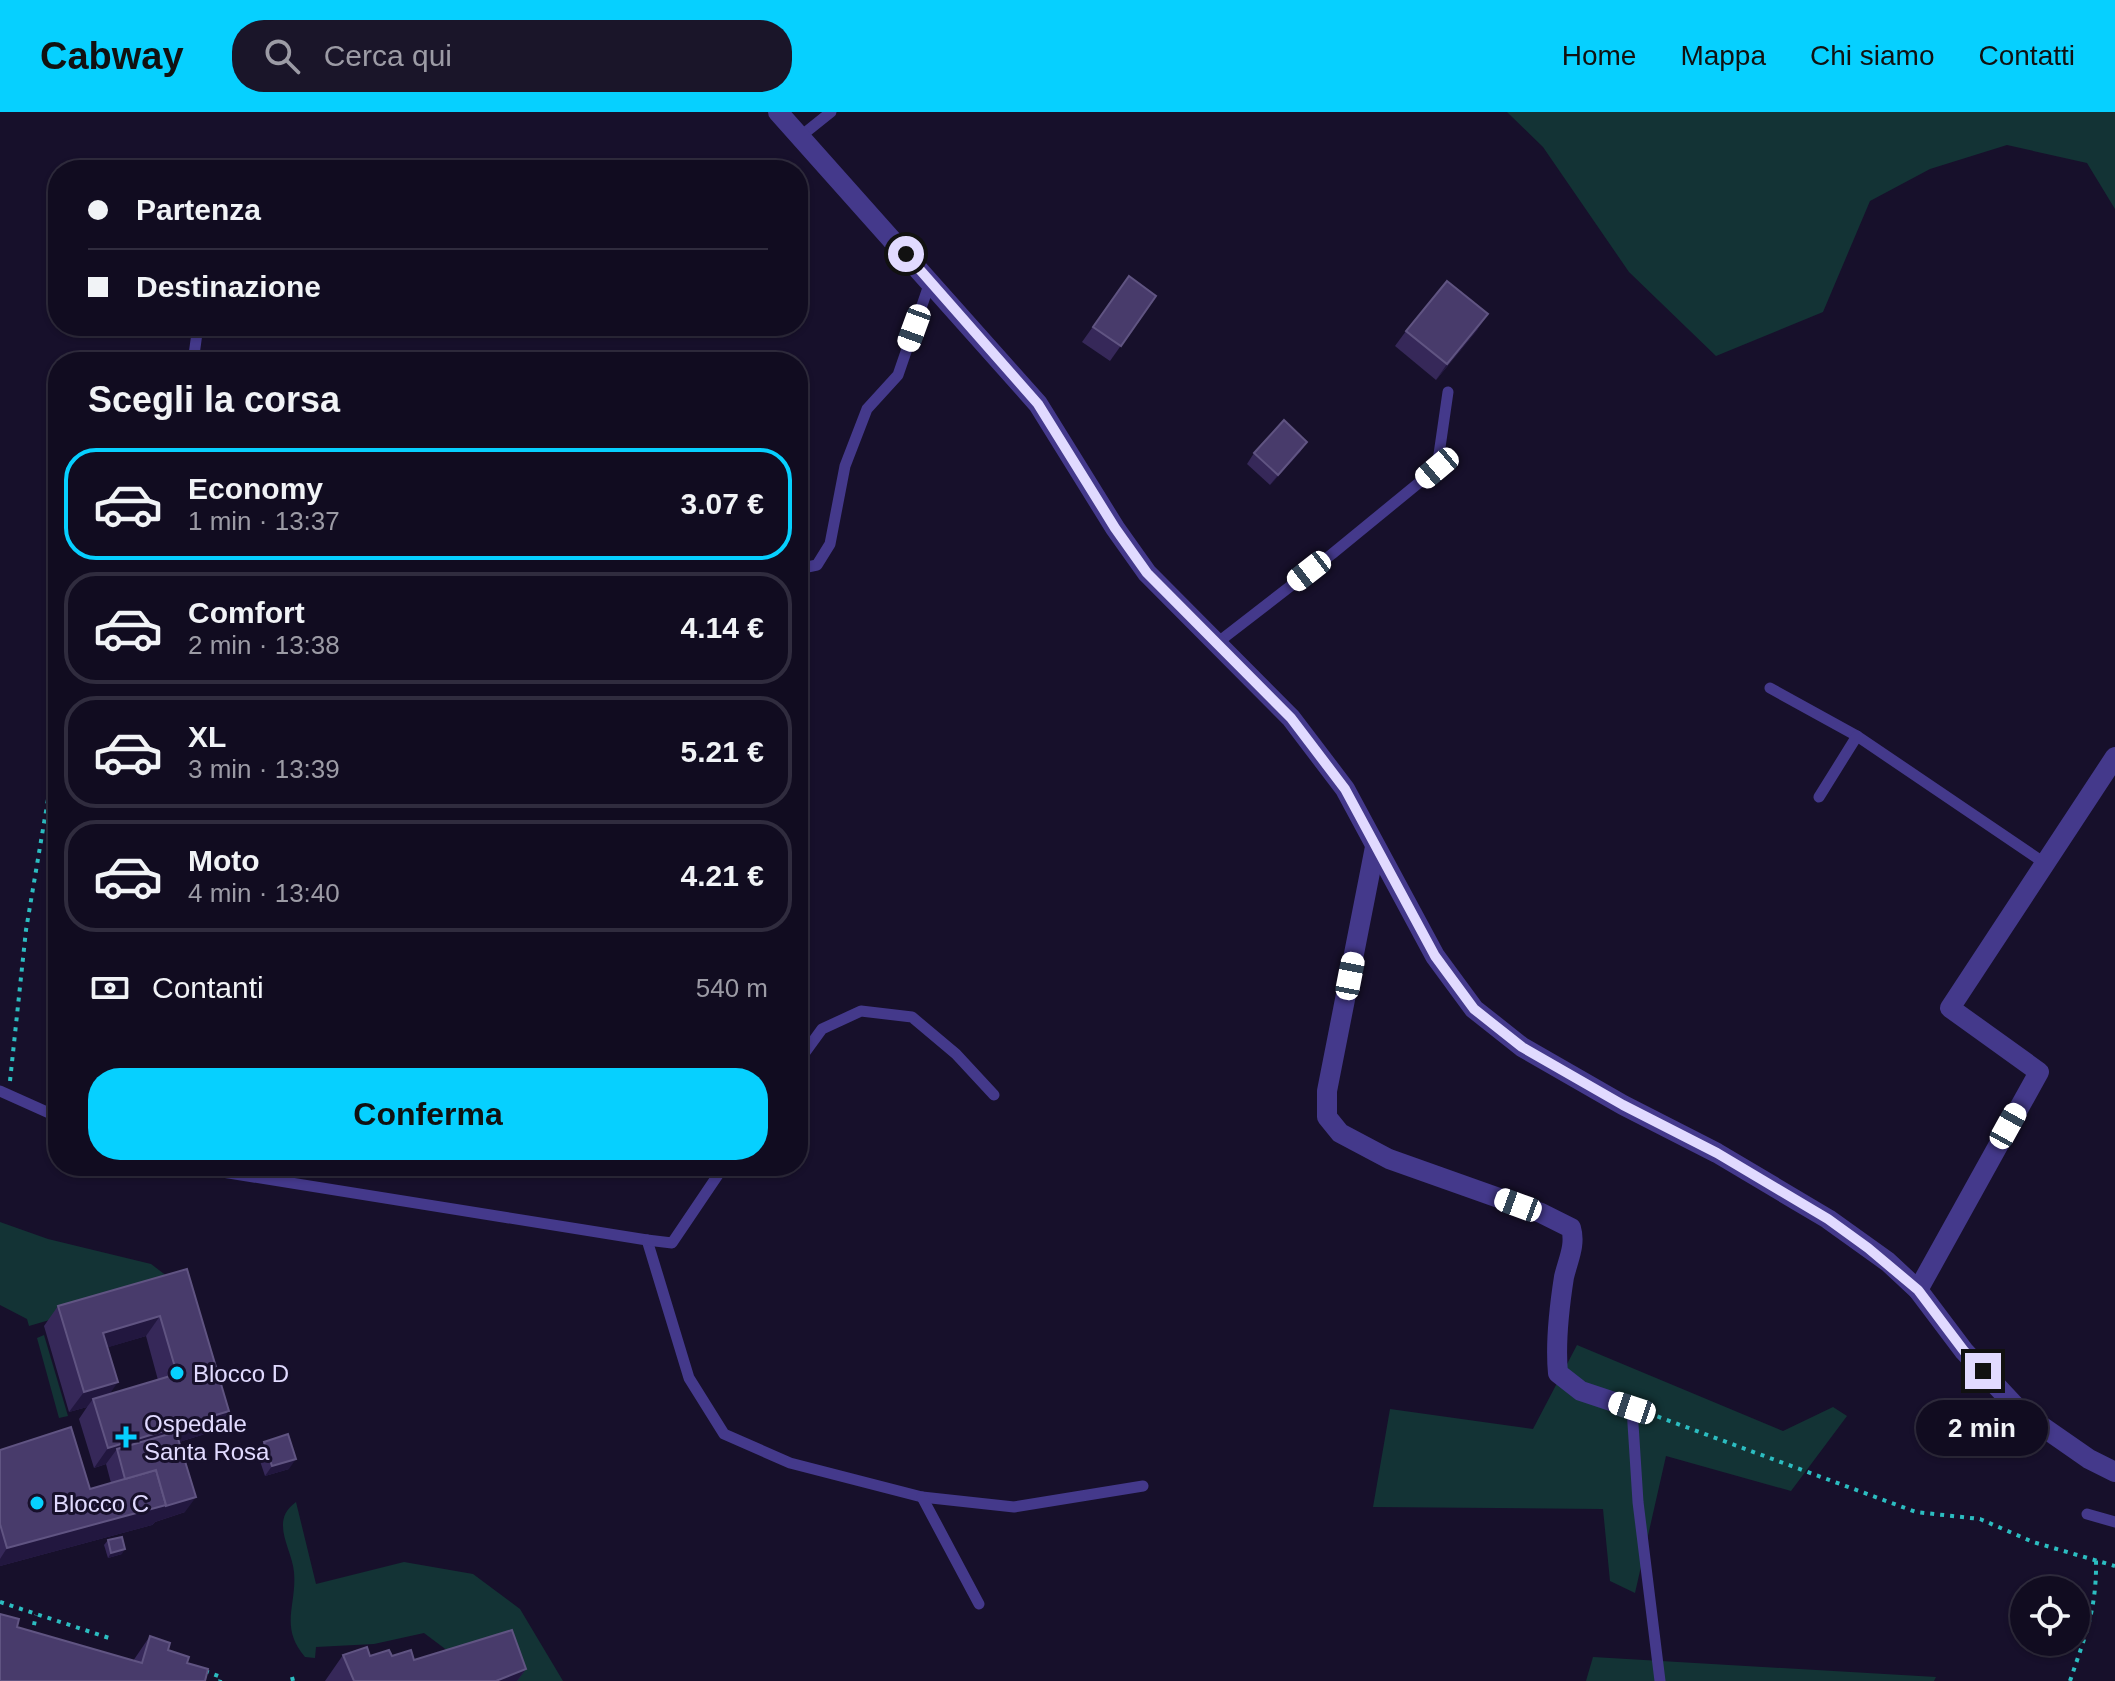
<!DOCTYPE html>
<html lang="it">
<meta charset="utf-8">
<style>
:root{--surface:#110c20;--page:#1a1529;--text:#f1f3f6;--muted:#9c9ba5;--line:#302c3e;--accent:#06d0ff}
body{margin:0;font-family:Helvetica,sans-serif;background:var(--page);color:var(--text);height:100vh;display:flex;flex-direction:column;font-size:30px;white-space:nowrap}
*{box-sizing:border-box;margin:0}
p{font-size:26px;color:var(--muted)}
.icon{flex:none;width:44px;height:44px;fill:none;stroke:currentColor;stroke-width:2;stroke-linecap:round;stroke-linejoin:round}
.map{position:relative;flex:1;overflow:hidden}
.sheet{position:absolute;left:48px;top:240px;width:760px;height:824px;display:flex;flex-direction:column;background:var(--surface);border-radius:32px;box-shadow:0 2px 6px #0004,0 0 0 2px var(--line)}
.sheet>*{flex:none}
.top-card{position:absolute;left:48px;top:48px;width:760px;height:176px;border-radius:32px;box-shadow:0 2px 6px #0004,0 0 0 2px var(--line);display:grid;align-content:center;height:176px;padding:0 40px;background:var(--surface)}
.buttons{position:absolute;left:2010px;top:1464px;display:grid;gap:16px}
.buttons a{display:grid;place-items:center;width:80px;height:80px;border-radius:50%;background:var(--surface);box-shadow:0 2px 6px #0004,0 0 0 2px var(--line);font-size:40px}
.end{position:absolute;width:36px;height:36px;margin:-18px;border:10px solid #e1daff;background:#111;box-shadow:0 0 0 4px #111}
.from{border-radius:50%}
.bubble{position:absolute;height:56px;border-radius:28px;background:var(--surface);box-shadow:0 2px 6px #0004,0 0 0 2px var(--line);font-size:26px;font-weight:700;line-height:56px;text-align:center}
.car{position:absolute;width:24px;height:48px;margin:-24px -12px;border-radius:10px;box-shadow:0 0 6px 2px #0007;background:linear-gradient(#fff 24%,#345 0 40%,#fff 0 76%,#345 0 86%,#fff 0)}
.top-card b{display:flex;align-items:center;gap:28px;height:76px;font-size:30px}
.top-card b+b{border-top:2px solid var(--line)}
.top-card i{width:20px;height:20px;background:var(--text)}
ul{padding:0;list-style:none}
li{display:flex;align-items:center;gap:24px;height:112px;margin:0 16px 12px;padding:0 24px;border:4px solid var(--line);border-radius:32px}
li div{flex:1}
li b{display:block;font-size:30px}
li em{font-style:normal;font-weight:700}
li.active{border-color:var(--accent)}
li>.icon{width:72px;height:72px;stroke-width:1.5}
h2{padding:0 40px;font-size:36px;line-height:96px}
.pay{display:flex;align-items:center;gap:20px;height:88px;padding:0 40px;font-size:30px}
.pay p{margin-inline-start:auto}
.primary-button{display:flex;gap:16px;margin-top:auto;padding:16px 40px}
.primary-button a{flex:1;height:92px;border-radius:32px;background:var(--accent);color:#111;font-size:32px;font-weight:700;line-height:92px;text-align:center}
header{display:flex;align-items:center;gap:48px;box-sizing:border-box;height:112px;padding:0 40px;background:var(--accent);color:#111}
header strong{font-size:38px}
nav{display:flex;gap:44px;margin-inline-start:auto;font-size:28px}
.search{width:560px;height:72px;background:var(--page);display:flex;align-items:center;gap:20px;box-sizing:border-box;padding:0 28px;border-radius:32px;color:var(--muted);font-size:30px}
.map>svg:first-child{display:block}
.green{fill:#133335}
.lines{fill:none;stroke-linecap:round;stroke-linejoin:round}
.path{stroke:#2cbdc1;stroke-width:4;stroke-dasharray:4 6;stroke-linecap:butt}
.service{stroke:#44398b;stroke-width:11}
.minor{stroke:#44398b;stroke-width:20}
.wall{fill:#362859;fill-rule:evenodd}
.shaded-wall{fill:#22173f}
.building{fill:#483b6b;stroke:#605482;stroke-width:2}
.route{stroke:#e1daff;stroke-width:10}
.poi-dot{fill:#06d0ff;stroke:#17102b;stroke-width:3}
.labels{text-anchor:middle;dominant-baseline:central;stroke-width:6;stroke-linejoin:round;paint-order:stroke}
.poi-label{font-size:24px;fill:#e1daff;stroke:#17102b;text-anchor:start}
</style>
<header>
<strong>Cabway</strong>
<div class="search"><svg class="icon" aria-label="search" viewBox="0 0 24 24"><circle cx="10" cy="10" r="6"/><path d="M15 15l6 6"/></svg>Cerca qui</div>
<nav><a>Home</a><a>Mappa</a><a>Chi siamo</a><a>Contatti</a></nav>
</header>
<div class="map">
<svg width="2115" height="1569" viewBox="0 0 2115 1569">
<rect width="100%" height="100%" fill="#17102b"/>
<!-- green -->
<g class="green">
<polygon points="1507,0 2115,0 2115,97 2087,51 2007,33 1930,57 1870,89 1823,200 1716,244 1629,160 1543,35"/>
<polygon points="0,1110 48,1127 151,1152 176,1171 29,1214 27,1207 0,1193"/>
<polygon points="44,1223 68,1304 59,1306 37,1226"/>
<polygon points="1577,1233 1783,1319 1833,1295 1847,1304 1791,1379 1666,1344 1635,1481 1610,1469 1603,1397 1373,1395 1390,1297 1533,1317"/>
<path d="M296,1390L316,1472L404,1450L473,1462L520,1497L563,1569H505L452,1542L424,1521L374,1532L316,1535L315,1546L305,1545C279,1514 297,1494 294,1460C292,1436 269,1409 296,1390Z"/>
<polygon points="1593,1545 1936,1565 1934,1569 1586,1569"/>
</g>
<g class="lines">
<!-- path -->
<g class="path">
<polyline points="10,969 26,818 58,628"/>
<polyline points="1648,1301 1916,1400 1980,1407 2033,1430 2115,1454"/>
<polyline points="0,1490 109,1526"/>
<polyline points="32,1523 36,1503"/>
<polyline points="205,1559 221,1565 220,1569"/>
<polyline points="292,1565 293,1569"/>
<path d="M2070,1569C2085,1524 2097,1497 2096,1448"/>
</g>
<!-- service -->
<g class="service">
<polyline points="801,24 831,0"/>
<polyline points="193,250 198,214"/>
<polyline points="798,457 817,453 830,432 845,354 867,297 898,263 930,170"/>
<polyline points="1217,531 1332,442 1437,356 1448,280"/>
<polyline points="1770,576 1857,624 2046,752"/>
<polyline points="1819,685 1857,624"/>
<polyline points="798,950 822,917 861,899 912,905 956,942 994,983"/>
<polyline points="0,979 58,1005"/>
<polyline points="185,1054 647,1128 689,1266 724,1322 790,1351 922,1385 1014,1395 1143,1374"/>
<polyline points="647,1128 672,1131 724,1054"/>
<polyline points="1632,1296 1638,1390 1660,1569"/>
<polyline points="922,1385 979,1492"/>
<polyline points="2087,1402 2115,1410"/>
</g>
<!-- minor -->
<g class="minor">
<polyline points="778,0 1038,292 1115,416 1147,461 1291,606 1345,677 1435,844 1474,897 1522,935 1623,993 1717,1041 1828,1107 1888,1150 1918,1178 1964,1239 2020,1299 2089,1347 2115,1360"/>
<path d="M1375,735L1327,979V1005L1340,1021L1389,1047L1541,1101L1571,1116C1576,1133 1568,1148 1564,1165C1559,1197 1555,1230 1558,1261L1581,1279L1632,1296"/>
<polyline points="1918,1178 2039,960 1950,896 2115,645"/>
</g>
</g>
<!-- wall -->
<g class="wall">
<polygon points="1129,164 1156,184 1110,249 1082,230"/>
<polygon points="1478,217 1436,268 1395,234 1406,219"/>
<polygon points="1307,330 1300,340 1270,373 1247,352 1254,341"/>
<path d="M187,1157L229,1299L215,1319L179,1330L185,1400L155,1410L152,1413L0,1454V1338L90,1377L111,1371L106,1352L94,1356L79,1307L87,1295L69,1300L44,1214L58,1194ZM146,1224L158,1268L110,1282L108,1235Z"/>
<polygon points="264,1330 289,1357 265,1364 257,1340"/>
<polygon points="108,1428 122,1442 108,1446 104,1433"/>
<polygon points="0,1502 19,1507 17,1515 133,1549 150,1524 170,1531 168,1538 189,1545 187,1551 208,1557 205,1569 0,1569"/>
<polygon points="343,1543 392,1544 414,1548 526,1557 517,1569 325,1569"/>
</g>
<!-- shaded-wall -->
<g class="shaded-wall">
<polygon points="1488,202 1478,217 1436,268 1447,252"/>
<polygon points="1307,330 1300,340 1270,373 1278,363"/>
<polygon points="160,1204 146,1224 89,1241 103,1221"/>
<polygon points="118,1270 104,1290 93,1287 87,1295 69,1300 84,1280"/>
<polygon points="229,1299 215,1319 120,1348 117,1337 106,1352 94,1356 108,1336"/>
<polygon points="296,1347 289,1357 265,1364 272,1354"/>
<polygon points="196,1385 185,1400 155,1410 152,1413 0,1454 0,1447 7,1436"/>
<polygon points="125,1437 122,1442 108,1446 111,1441"/>
<polygon points="526,1557 517,1569 496,1569"/>
</g>
<!-- building -->
<g class="building">
<polygon points="1129,164 1156,184 1121,234 1093,215"/>
<polygon points="1447,169 1488,202 1447,252 1406,219"/>
<polygon points="1284,308 1307,330 1278,363 1254,341"/>
<polygon points="187,1157 229,1299 108,1336 93,1287 177,1262 160,1204 103,1221 118,1270 84,1280 58,1194"/>
<polygon points="71,1315 90,1377 156,1358 166,1393 7,1436 0,1412 0,1338"/>
<polygon points="176,1320 196,1385 166,1394 166,1393 156,1358 125,1367 117,1337"/>
<polygon points="288,1322 296,1347 272,1354 264,1330"/>
<polygon points="122,1425 125,1437 111,1441 108,1428"/>
<polygon points="0,1502 19,1507 17,1515 142,1551 150,1524 170,1531 168,1538 189,1545 187,1551 208,1557 205,1569 0,1569"/>
<polygon points="512,1518 526,1557 496,1569 354,1569 343,1543 367,1535 370,1544 389,1538 392,1544 411,1538 414,1548"/>
</g>
<g class="lines">
<!-- route -->
<polyline class="route" points="906,142 1038,292 1115,416 1147,461 1291,606 1345,677 1435,844 1474,897 1522,935 1623,993 1717,1041 1828,1107 1868,1136 1918,1178 1964,1239 1983,1259"/>
</g>
<!-- markers -->
<g class="poi-dot">
<circle cx="177" cy="1261" r="8"/>
<path d="M122 1313h8v8h8v8h-8v8h-8v-8h-8v-8h8z"/>
<circle cx="37" cy="1391" r="8"/>
</g>
<g class="labels">
<!-- poi labels -->
<g class="poi-label">
<text x="193" y="1261">Blocco D</text>
<text x="144" y="1311">Ospedale<tspan x="144" dy="28">Santa Rosa</tspan></text>
<text x="53" y="1391">Blocco C</text>
</g>
</g>
</svg>
<div class="buttons">
<a><svg class="icon" aria-label="locate" viewBox="0 0 24 24"><circle cx="12" cy="12" r="6"/><path d="M12 2v4M12 18v4M2 12h4M18 12h4"/></svg></a>
</div>
<i class="end from" style="left:906px;top:142px"></i>
<i class="end" style="left:1983px;top:1259px"></i>
<div class="bubble" style="left:1916px;top:1288px;width:132px">2 min</div>
<i class="car" style="left:914px;top:216px;rotate:200deg"></i>
<i class="car" style="left:1437px;top:356px;rotate:230deg"></i>
<i class="car" style="left:1309px;top:459px;rotate:232deg"></i>
<i class="car" style="left:1350px;top:864px;rotate:11deg"></i>
<i class="car" style="left:2008px;top:1014px;rotate:29deg"></i>
<i class="car" style="left:1518px;top:1093px;rotate:290deg"></i>
<i class="car" style="left:1632px;top:1296px;rotate:288deg"></i>
<div class="top-card">
<b><i class="from"></i>Partenza</b>
<b><i></i>Destinazione</b>
</div>
<section class="sheet">
<h2>Scegli la corsa</h2>
<ul>
<li class="active"><svg class="icon" aria-label="car" viewBox="0 0 24 24"><path d="M5 17H2v-5l4-1 3-4h7l3 4 3 1v5h-3M9 17h6M6 11h13"/><circle cx="7" cy="17" r="2"/><circle cx="17" cy="17" r="2"/></svg><div><b>Economy</b><p>1 min · 13:37</p></div><em>3.07 €</em></li>
<li><svg class="icon" aria-label="car" viewBox="0 0 24 24"><path d="M5 17H2v-5l4-1 3-4h7l3 4 3 1v5h-3M9 17h6M6 11h13"/><circle cx="7" cy="17" r="2"/><circle cx="17" cy="17" r="2"/></svg><div><b>Comfort</b><p>2 min · 13:38</p></div><em>4.14 €</em></li>
<li><svg class="icon" aria-label="car" viewBox="0 0 24 24"><path d="M5 17H2v-5l4-1 3-4h7l3 4 3 1v5h-3M9 17h6M6 11h13"/><circle cx="7" cy="17" r="2"/><circle cx="17" cy="17" r="2"/></svg><div><b>XL</b><p>3 min · 13:39</p></div><em>5.21 €</em></li>
<li><svg class="icon" aria-label="car" viewBox="0 0 24 24"><path d="M5 17H2v-5l4-1 3-4h7l3 4 3 1v5h-3M9 17h6M6 11h13"/><circle cx="7" cy="17" r="2"/><circle cx="17" cy="17" r="2"/></svg><div><b>Moto</b><p>4 min · 13:40</p></div><em>4.21 €</em></li>
</ul>
<div class="pay"><svg class="icon" aria-label="cash" viewBox="0 0 24 24"><path d="M3 7h18v10H3z"/><circle cx="12" cy="12" r="2"/></svg>Contanti<p>540 m</p></div>
<div class="primary-button"><a>Conferma</a></div>
</section>
</div>
